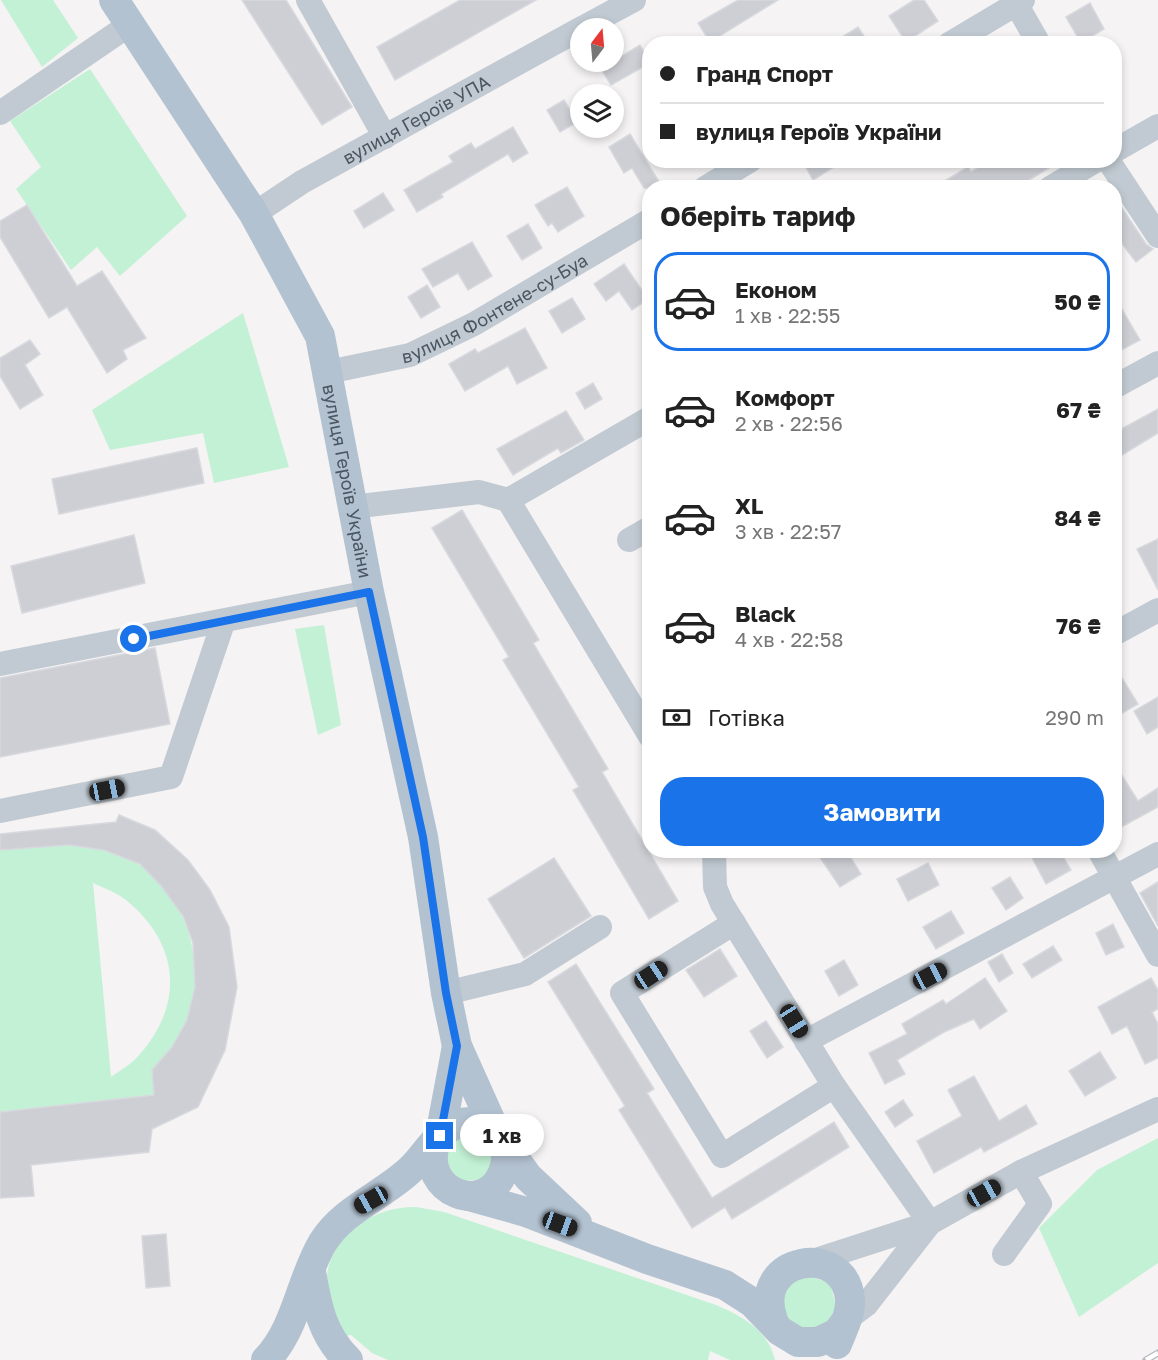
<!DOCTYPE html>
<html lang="uk">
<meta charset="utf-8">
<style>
:root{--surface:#fff;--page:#f2f2f2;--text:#222;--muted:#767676;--line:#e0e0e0;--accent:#1a73e8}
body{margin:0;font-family:"Golos Text",sans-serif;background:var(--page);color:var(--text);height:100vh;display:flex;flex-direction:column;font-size:22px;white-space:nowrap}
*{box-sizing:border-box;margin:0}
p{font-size:20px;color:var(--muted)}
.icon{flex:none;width:33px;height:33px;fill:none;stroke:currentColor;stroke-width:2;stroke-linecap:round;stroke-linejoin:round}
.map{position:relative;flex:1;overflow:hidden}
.side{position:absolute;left:642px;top:180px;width:480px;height:678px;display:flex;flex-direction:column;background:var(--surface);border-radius:24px;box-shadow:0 3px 9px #0003}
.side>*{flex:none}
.top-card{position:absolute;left:642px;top:36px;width:480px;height:132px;border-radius:24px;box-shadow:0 3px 9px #0003;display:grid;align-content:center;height:132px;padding:0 18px;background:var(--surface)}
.needle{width:39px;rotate:16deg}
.buttons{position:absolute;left:570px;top:18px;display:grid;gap:12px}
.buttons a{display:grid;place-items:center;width:54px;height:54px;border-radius:50%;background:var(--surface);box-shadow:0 3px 9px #0003;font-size:30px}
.end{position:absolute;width:27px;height:27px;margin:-14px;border:8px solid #1a73e8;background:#fff;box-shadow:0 0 0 3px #fff}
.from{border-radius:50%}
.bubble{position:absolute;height:42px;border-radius:21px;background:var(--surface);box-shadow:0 3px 9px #0003;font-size:20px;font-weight:700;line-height:42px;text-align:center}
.car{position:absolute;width:18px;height:36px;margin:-18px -9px;border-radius:8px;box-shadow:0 0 4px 2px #0007;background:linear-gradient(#222 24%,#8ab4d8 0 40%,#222 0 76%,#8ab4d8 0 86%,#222 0)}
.top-card b{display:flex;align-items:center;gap:21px;height:57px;font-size:22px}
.top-card b+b{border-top:2px solid var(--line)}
.top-card i{width:15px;height:15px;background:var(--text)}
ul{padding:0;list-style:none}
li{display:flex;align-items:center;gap:18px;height:99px;margin:0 12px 9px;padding:0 6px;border:3px solid transparent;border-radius:24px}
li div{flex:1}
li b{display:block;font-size:22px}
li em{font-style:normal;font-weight:700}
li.on{border-color:var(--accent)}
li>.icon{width:54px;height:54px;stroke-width:1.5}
h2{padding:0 18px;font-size:27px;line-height:72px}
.pay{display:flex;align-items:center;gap:15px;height:66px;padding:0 18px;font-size:22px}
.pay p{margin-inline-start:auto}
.primary-button{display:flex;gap:12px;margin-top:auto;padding:12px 18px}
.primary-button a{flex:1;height:69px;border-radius:24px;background:var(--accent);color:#fff;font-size:24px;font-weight:700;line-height:69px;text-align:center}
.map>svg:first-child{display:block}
.green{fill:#c3f1d5;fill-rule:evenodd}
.building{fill:#cdcfd5;stroke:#d7d9de;stroke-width:1.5}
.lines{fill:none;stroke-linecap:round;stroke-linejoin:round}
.minor{stroke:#c1cad2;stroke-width:24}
.major{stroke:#b3c2d1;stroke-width:30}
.rail-casing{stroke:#b5b8bd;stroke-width:7}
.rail{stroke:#fff;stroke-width:4.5;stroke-dasharray:14;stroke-linecap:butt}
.route{stroke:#1a73e8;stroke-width:8}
.labels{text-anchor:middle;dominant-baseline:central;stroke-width:4.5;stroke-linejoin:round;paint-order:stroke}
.street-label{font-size:18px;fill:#4a5661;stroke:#fff}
</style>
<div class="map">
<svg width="1158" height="1360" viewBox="0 0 1158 1360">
<rect width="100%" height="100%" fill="#f5f3f3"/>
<!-- green -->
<g class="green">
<polygon points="1,0 53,0 78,38 42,67"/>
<polygon points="90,69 187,216 120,276 97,247 71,270 16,189 41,167 10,121"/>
<polygon points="243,313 289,467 214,483 203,433 110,450 92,410"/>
<polygon points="324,625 341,725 318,735 295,629"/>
<path d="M69,845C93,848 120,851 140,865C187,897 209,968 186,1021C179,1040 165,1055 152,1070L154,1095L0,1112V850ZM93,883C104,888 117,893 126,900C179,943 185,1003 140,1054C133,1063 121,1070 111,1077Z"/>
<polygon points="461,1134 493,1143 490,1178 457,1182 453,1180 445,1150"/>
<polygon points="1158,1138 1158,1263 1079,1317 1039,1228 1097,1170"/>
<path d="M416,1207L444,1212L716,1305C742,1316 768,1330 775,1360H730L710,1351L708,1360H388L372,1353L351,1335L340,1337L336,1329C333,1313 325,1290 327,1274C334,1232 376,1206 416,1207Z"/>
<path d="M799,1273L830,1283L836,1306C829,1329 812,1331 791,1327L777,1298Z"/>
</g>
<!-- building -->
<g class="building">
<polygon points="242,0 286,0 352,107 322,125"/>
<polygon points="460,0 536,0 395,80 377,47"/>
<polygon points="738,0 778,0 710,42 698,23"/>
<polygon points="914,0 924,0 938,21 906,42 889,16"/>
<polygon points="1090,3 1104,29 1081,43 1066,17"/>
<polygon points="858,27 869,44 831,44"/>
<polygon points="640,45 650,63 611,85 601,69"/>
<polygon points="564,100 577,122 560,132 547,110"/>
<polygon points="513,127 528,153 513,162 508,154 441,194 443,197 417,212 404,190 453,162 449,156 471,143 475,149"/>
<polygon points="630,134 648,164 663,188 644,188 632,168 624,173 609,147"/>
<polygon points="802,160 845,160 813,180"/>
<polygon points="991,160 1062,160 1016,188 933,188 968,167 971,172"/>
<polygon points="567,187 584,216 558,232 552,223 548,226 535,205"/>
<polygon points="383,193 394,210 364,228 354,211"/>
<polygon points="1114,196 1146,244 1153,249 1136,262 1114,233"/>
<polygon points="27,205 77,286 102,271 146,338 123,350 127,359 107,373 67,307 49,318 0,237 0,221"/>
<polygon points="528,224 542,248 522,260 507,236"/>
<polygon points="472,242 492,276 468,290 458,273 433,287 422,269"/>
<polygon points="624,264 648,299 632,310 619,291 606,301 594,284"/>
<polygon points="427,285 440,307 421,318 408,297"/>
<polygon points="1114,296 1140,340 1114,354"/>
<polygon points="572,298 585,319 562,333 549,311"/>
<polygon points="525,328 547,368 517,384 508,366 465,391 449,364 475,349 478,353"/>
<polygon points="30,340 40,354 25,365 43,395 20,409 0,376 0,358"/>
<polygon points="593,383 602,399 585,409 576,393"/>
<polygon points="1158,409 1158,433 1114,460 1114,433"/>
<polygon points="566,411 584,440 561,453 558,448 513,475 497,449"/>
<polygon points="197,448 204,483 59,514 52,479"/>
<polygon points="462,510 539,640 533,643 608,769 602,772 678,901 649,919 573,790 579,787 503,660 509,657 432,528"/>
<polygon points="134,535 145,583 22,613 11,566"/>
<polygon points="1158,539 1158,590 1137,549"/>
<polygon points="155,648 170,724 0,757 0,678"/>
<polygon points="1114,665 1138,704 1114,718"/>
<polygon points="1158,697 1158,727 1147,734 1134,711"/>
<polygon points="1114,763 1138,801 1158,788 1158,807 1114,831"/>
<polygon points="119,815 155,830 188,860 210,890 229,927 237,987 225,1050 198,1107 152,1129 149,1152 31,1165 34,1196 0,1198 0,1112 154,1095 152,1070 172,1047 187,1020 195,987 193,943 183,916 162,887 140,864 104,850 69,845 0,850 0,834 116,822"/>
<polygon points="815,850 846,850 861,874 840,887"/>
<polygon points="1028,850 1059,850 1071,870 1046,884"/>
<polygon points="554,858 591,916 524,958 488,899"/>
<polygon points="928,863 939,885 908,901 897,879"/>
<polygon points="1010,877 1023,898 1006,910 992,888"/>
<polygon points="1158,882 1158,926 1140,893"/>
<polygon points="951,911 964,933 936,949 923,927"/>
<polygon points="1113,924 1124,947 1106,955 1096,933"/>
<polygon points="1053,946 1062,960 1032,978 1023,964"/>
<polygon points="720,949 737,976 704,997 686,970"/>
<polygon points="1002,954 1013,973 999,982 988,962"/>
<polygon points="844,960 858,985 839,996 825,971"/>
<polygon points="576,964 654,1089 647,1093 712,1198 834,1122 849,1147 732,1219 725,1207 692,1228 619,1110 625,1106 548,982"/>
<polygon points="985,978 1007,1011 980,1029 974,1019 944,1032 897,1060 905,1074 885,1084 869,1053 907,1034 902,1024 943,1000 946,1004"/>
<polygon points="1151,978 1158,990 1158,1009 1152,1012 1158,1024 1158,1058 1145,1064 1127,1026 1112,1034 1098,1007"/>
<polygon points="766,1021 783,1047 767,1058 750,1031"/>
<polygon points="1100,1052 1116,1078 1085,1096 1069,1071"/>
<polygon points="974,1076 999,1121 1026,1105 1037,1124 984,1152 981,1147 934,1173 917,1141 962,1116 948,1090"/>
<polygon points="903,1100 913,1115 895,1127 885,1112"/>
<polygon points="166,1234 170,1286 146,1288 142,1236"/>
</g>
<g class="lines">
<!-- minor -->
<g class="minor">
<polyline points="308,0 385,137"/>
<polyline points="1014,0 1039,44"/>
<polyline points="582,28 634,0"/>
<polyline points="949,44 1023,0"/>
<polyline points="0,113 129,25"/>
<polyline points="1114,151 1158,126"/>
<polyline points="1108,160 1158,236"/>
<polyline points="705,188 751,160"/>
<polyline points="1050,188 1097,160"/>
<path id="s1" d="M254,214L302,182L580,29"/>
<path id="s2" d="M328,372L410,355L474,324L650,220"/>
<polyline points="1114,387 1158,363"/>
<polyline points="508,500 650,736"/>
<polyline points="352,507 479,492 508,500 650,418"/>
<polyline points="629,540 650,528"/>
<polyline points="1114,634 1158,610"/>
<polyline points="0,664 369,592"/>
<polyline points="0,811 171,777 223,623"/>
<polyline points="714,850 715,887 722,904 834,1086 930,1223"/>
<polyline points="1099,850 1158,955"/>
<polyline points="734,923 622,993 722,1156 834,1086"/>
<polyline points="446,993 525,974 600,927"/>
<polyline points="806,1041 1158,854"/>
<polyline points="1004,1254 1040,1204 1021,1172"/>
<polyline points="810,1262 930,1223 1021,1172 1158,1109"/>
<polyline points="846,1320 866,1305 930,1223"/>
</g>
<!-- major -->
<g class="major">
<path id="s3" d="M114,0L254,214L320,336L369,592L423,837L446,993L457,1046L496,1133"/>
<polyline points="440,1136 457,1046"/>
<polyline points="502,1141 528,1177 577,1223"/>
<polyline points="469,1196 526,1212 647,1259 725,1285 753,1303 780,1331 798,1342 818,1342 837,1333 843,1325"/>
<path d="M311,1272C317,1306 322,1335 348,1360"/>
<path d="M773,1320C750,1256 846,1241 850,1300C851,1314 842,1331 837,1344"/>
<path d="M266,1360C297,1328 301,1278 323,1242C344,1209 382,1196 410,1170C425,1157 436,1133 455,1125C466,1120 479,1122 489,1128C504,1138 510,1156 503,1172C486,1217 420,1193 435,1144"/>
</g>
<!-- rail casing -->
<g class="rail-casing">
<polyline id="rail" points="1146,1360 1158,1353"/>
</g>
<!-- rail -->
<use href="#rail" class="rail"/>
</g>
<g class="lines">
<!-- route -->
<polyline class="route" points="134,639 369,592 423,837 446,993 457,1046 440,1136"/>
</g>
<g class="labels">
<!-- street labels -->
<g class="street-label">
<text stroke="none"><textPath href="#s1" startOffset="188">вулиця Героїв УПА</textPath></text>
<text stroke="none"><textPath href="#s2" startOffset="180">вулиця Фонтене-су-Буа</textPath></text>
<text stroke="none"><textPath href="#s3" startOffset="542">вулиця Героїв України</textPath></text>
</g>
</g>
</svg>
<div class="buttons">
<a><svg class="needle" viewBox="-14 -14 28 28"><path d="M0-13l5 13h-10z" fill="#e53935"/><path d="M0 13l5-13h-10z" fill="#767676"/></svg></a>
<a><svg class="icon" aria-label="layers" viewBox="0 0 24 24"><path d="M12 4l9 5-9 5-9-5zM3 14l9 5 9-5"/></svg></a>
</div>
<i class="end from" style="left:134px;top:639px"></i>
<i class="end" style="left:440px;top:1136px"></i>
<div class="bubble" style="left:460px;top:1114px;width:84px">1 хв</div>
<i class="car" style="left:107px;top:790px;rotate:79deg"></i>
<i class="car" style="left:651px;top:975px;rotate:57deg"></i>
<i class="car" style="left:930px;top:976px;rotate:62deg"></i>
<i class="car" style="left:794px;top:1021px;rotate:148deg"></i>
<i class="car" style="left:984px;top:1193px;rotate:61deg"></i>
<i class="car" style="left:371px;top:1200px;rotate:241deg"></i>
<i class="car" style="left:560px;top:1224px;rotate:110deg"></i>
<div class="top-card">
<b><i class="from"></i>Гранд Спорт</b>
<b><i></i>вулиця Героїв України</b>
</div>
<section class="side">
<h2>Оберіть тариф</h2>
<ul>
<li class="on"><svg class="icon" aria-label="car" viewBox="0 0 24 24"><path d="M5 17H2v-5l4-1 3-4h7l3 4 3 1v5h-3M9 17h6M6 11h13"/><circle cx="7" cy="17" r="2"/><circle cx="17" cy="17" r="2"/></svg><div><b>Економ</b><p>1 хв · 22:55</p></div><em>50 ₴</em></li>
<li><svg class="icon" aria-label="car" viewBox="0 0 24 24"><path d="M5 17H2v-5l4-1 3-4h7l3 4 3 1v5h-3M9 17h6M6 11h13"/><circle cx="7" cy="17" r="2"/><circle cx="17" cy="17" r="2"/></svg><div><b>Комфорт</b><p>2 хв · 22:56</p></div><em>67 ₴</em></li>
<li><svg class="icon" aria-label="car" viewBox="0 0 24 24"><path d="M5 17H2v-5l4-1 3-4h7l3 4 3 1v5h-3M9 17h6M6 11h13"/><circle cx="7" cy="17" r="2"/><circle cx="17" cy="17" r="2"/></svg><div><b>XL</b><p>3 хв · 22:57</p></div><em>84 ₴</em></li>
<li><svg class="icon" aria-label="car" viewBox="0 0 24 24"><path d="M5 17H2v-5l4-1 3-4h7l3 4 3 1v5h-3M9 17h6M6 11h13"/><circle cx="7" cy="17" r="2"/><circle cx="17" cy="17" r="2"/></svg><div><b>Black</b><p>4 хв · 22:58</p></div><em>76 ₴</em></li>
</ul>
<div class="pay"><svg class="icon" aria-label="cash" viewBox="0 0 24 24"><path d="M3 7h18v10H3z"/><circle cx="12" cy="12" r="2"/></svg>Готівка<p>290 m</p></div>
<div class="primary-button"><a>Замовити</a></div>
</section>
</div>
